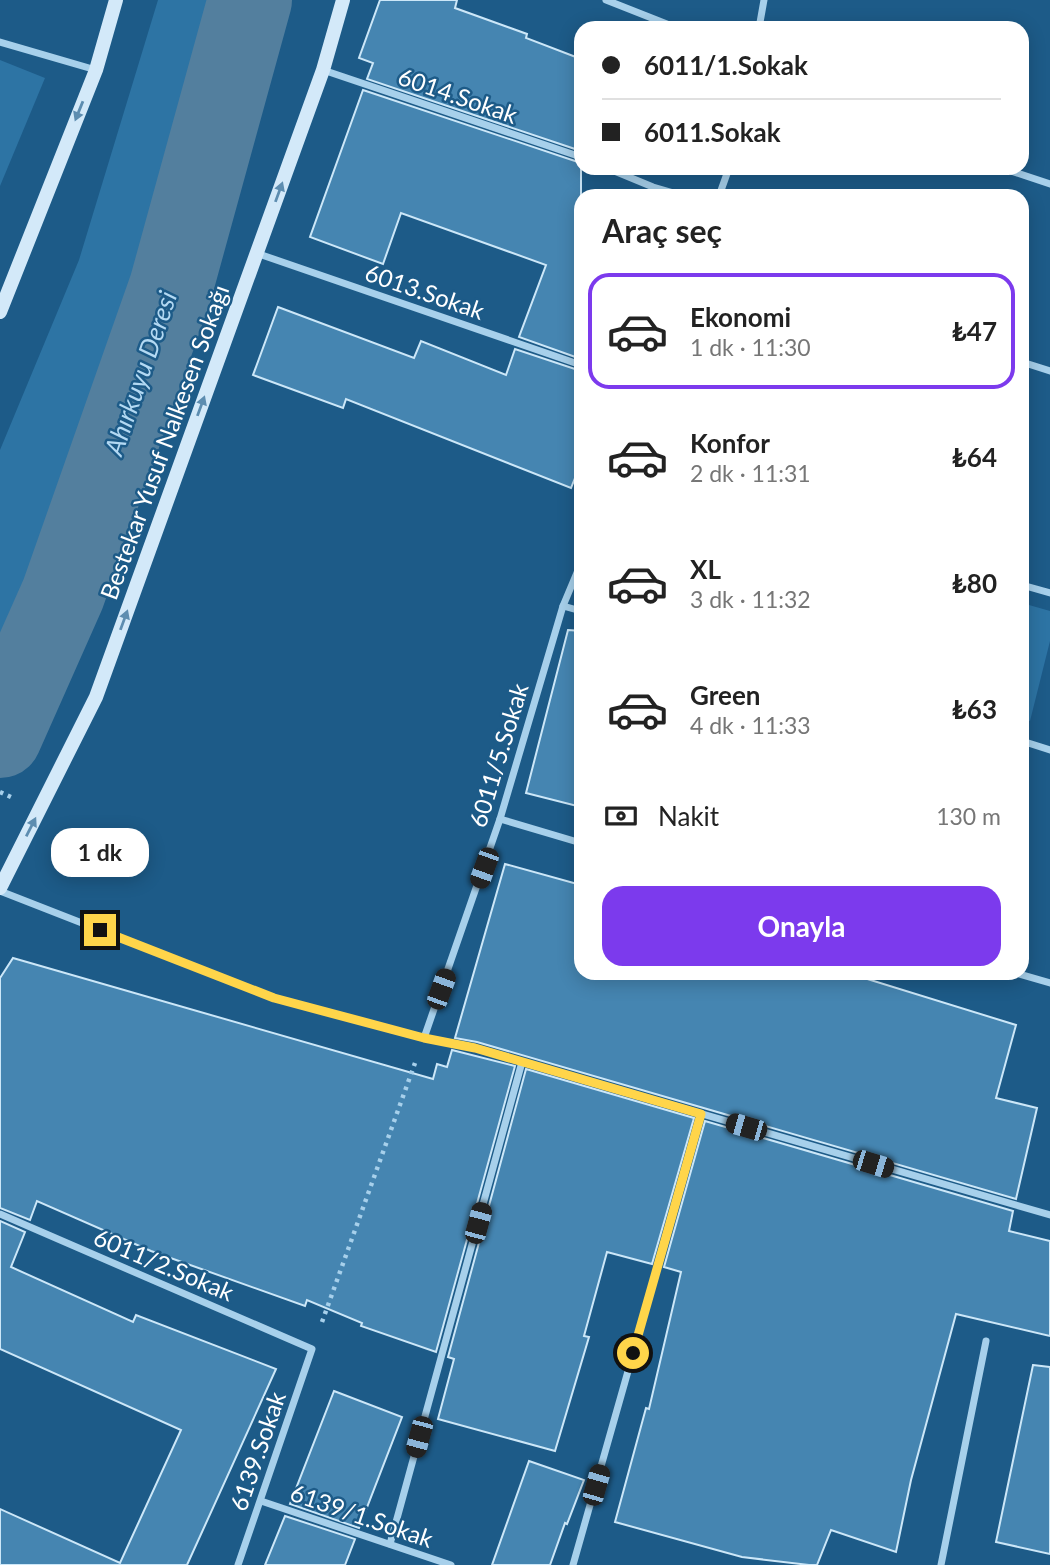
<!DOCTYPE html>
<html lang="tr">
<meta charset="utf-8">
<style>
:root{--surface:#fff;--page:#f2f2f2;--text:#222;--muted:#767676;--line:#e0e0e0;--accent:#7c3aed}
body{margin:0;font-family:Lato,sans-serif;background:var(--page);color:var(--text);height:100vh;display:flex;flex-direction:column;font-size:26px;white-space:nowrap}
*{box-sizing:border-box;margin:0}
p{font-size:23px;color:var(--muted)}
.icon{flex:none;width:38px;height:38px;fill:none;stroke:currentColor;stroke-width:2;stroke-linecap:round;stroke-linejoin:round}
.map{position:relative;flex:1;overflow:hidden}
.drawer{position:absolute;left:574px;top:189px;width:455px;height:791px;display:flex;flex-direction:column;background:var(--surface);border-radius:21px;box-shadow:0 4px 18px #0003}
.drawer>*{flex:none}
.hud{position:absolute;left:574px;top:21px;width:455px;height:154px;border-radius:21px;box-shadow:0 4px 18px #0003;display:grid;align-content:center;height:154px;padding:0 28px;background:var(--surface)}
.end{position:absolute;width:32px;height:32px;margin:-16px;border:9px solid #ffd54a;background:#111;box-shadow:0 0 0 4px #111}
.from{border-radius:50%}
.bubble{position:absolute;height:49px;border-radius:21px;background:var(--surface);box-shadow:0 4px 18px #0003;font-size:23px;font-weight:700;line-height:49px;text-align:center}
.car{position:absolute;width:21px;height:42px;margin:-21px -10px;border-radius:9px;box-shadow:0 0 5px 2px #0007;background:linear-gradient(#222 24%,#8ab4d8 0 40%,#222 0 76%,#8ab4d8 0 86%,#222 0)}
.hud b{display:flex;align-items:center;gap:24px;height:66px;font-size:26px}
.hud b+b{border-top:2px solid var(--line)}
.hud i{width:18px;height:18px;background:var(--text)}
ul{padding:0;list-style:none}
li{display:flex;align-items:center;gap:21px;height:116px;margin:0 14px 10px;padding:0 14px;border:4px solid transparent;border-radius:21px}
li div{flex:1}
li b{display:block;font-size:26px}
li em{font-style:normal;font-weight:700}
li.active{border-color:var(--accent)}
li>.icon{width:63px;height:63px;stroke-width:1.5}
h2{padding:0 28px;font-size:32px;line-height:84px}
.pay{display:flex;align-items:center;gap:18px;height:77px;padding:0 28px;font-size:26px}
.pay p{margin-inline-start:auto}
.button{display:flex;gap:14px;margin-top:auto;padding:14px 28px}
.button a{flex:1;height:80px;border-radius:21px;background:var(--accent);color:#fff;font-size:28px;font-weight:700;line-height:80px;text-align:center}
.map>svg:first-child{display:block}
.green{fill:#2d74a4}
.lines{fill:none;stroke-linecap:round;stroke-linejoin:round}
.river{stroke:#537f9e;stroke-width:84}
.building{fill:#4585b1;stroke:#cce7f8;stroke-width:2}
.path{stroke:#a7d0eb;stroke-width:4.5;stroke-dasharray:3.5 5;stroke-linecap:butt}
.street{stroke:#a7d0eb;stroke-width:7}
.secondary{stroke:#d3e9f9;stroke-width:14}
.oneway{fill:#5d8db0}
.route{stroke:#ffd54a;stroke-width:9}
.labels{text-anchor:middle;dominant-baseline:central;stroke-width:5;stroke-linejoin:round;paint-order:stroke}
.street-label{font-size:24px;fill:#fff;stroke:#1d5b88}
.water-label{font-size:26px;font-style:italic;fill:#b3d9f3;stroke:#1d5b88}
</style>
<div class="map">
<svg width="1050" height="1565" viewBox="0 0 1050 1565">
<rect width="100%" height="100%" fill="#1d5b88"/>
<!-- green -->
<g class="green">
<polygon points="158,0 229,0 197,99 5,643 0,650 0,450 79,260"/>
<polygon points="0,60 45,78 0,186"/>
<polygon points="1022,603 1050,611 1050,641 1030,721 1022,719"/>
</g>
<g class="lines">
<!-- river -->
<polyline class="river" points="0,736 63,594 171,287 250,0"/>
</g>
<!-- building -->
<g class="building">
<polygon points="380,0 457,0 455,8 527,34 526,38 581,59 581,151 367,79 373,63 359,58"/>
<polygon points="363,90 581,163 581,359 519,337 546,265 401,213 383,264 310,237"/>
<polygon points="278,307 414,358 421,341 506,375 515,349 581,371 581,463 571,488 346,399 343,408 253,375"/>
<polygon points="568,630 581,631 581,807 526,793"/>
<polygon points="505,864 581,885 581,973 848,973 1016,1025 996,1098 1037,1108 1016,1199 477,1042 455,1038"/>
<polygon points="13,958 433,1079 437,1064 447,1067 452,1050 515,1066 436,1352 361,1326 362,1323 307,1300 305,1306 151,1251 37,1201 30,1220 0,1208 0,978"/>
<polygon points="526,1069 694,1118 652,1264 607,1252 584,1336 589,1337 555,1451 438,1419 454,1359 448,1357"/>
<polygon points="705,1121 1013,1211 1009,1231 1050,1241 1050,1336 956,1314 911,1480 896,1552 831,1530 817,1565 809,1565 742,1557 615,1522 646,1408 649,1409 681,1272 664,1267"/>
<polygon points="0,1221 25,1232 11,1267 133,1322 136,1315 276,1369 187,1565 0,1565 0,1509 120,1563 181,1430 0,1349"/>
<polygon points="1033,1365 1050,1367 1050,1554 996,1542"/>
<polygon points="334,1391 402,1417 359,1528 290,1504"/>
<polygon points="529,1461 584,1480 567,1524 565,1523 550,1565 492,1565"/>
<polygon points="285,1516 355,1539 345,1565 265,1565"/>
</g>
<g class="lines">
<!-- path -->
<g class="path">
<polyline points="0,792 13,798"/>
<polyline points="322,1322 415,1063"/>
</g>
<!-- street -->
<g class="street">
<polyline points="606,0 677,28"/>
<polyline points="759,28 764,0"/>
<polyline points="0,42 96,70"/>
<polyline points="323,70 581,157"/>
<polyline points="607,168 653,187 684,196"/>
<polyline points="1002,168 1050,184"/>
<polyline points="719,196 729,168"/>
<polyline points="256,253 581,365"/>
<polyline points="1022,362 1050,371"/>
<polyline points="1022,585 1050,593"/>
<polyline points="563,606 581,611"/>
<polyline points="1022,741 1050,750"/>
<polyline points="500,819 581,843"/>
<polyline points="0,891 274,998 424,1038 475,1048 1050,1215"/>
<polyline points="1016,973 1050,983"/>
<polyline points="424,1038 500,819 563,606 581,563"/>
<polyline points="0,1214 312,1349 238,1565"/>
<polyline points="261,1501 451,1565"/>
<polyline points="390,1544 522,1062"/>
<polyline points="573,1565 701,1114"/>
<polyline points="941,1565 986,1341"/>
</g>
<!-- secondary -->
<g class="secondary">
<polyline points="0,312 96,70 116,0"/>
<polyline points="0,888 96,697 323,70 343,0"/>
</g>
</g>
<!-- one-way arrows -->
<defs><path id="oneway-solid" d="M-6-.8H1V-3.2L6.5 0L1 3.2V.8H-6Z" transform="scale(1.75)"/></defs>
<g class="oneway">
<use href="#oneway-solid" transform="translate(79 111) rotate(112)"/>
<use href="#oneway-solid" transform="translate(279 192) rotate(-70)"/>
<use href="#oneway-solid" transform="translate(201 406) rotate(-70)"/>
<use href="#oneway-solid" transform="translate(124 620) rotate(-70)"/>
<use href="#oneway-solid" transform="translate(31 827) rotate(-63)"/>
</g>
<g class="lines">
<!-- route -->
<polyline class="route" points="100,930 274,998 424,1038 475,1048 701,1114 633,1353"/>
</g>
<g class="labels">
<!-- street labels -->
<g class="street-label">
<text transform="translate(458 95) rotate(19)">6014.Sokak</text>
<text transform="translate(425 291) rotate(19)">6013.Sokak</text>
<text transform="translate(164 442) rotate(-70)">Bestekar Yusuf Nalkesen Sokağı</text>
<text transform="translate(498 755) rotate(-73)">6011/5.Sokak</text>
<text transform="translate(164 1264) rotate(23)">6011/2.Sokak</text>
<text transform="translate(257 1451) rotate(-71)">6139.Sokak</text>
<text transform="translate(362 1515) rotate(19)">6139/1.Sokak</text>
</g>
<!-- water labels -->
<g class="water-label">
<text transform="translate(140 373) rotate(-71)">Ahırkuyu Deresi</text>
</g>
</g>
</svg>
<i class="end from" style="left:633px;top:1353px"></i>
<i class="end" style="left:100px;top:930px"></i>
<div class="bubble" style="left:51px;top:828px;width:98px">1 dk</div>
<i class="car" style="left:484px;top:868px;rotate:200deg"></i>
<i class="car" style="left:441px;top:989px;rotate:20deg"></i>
<i class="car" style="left:746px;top:1127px;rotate:286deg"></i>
<i class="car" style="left:873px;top:1164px;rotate:107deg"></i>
<i class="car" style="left:478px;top:1223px;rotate:15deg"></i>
<i class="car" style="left:419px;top:1437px;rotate:195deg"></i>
<i class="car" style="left:596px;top:1485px;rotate:16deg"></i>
<div class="hud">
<b><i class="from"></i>6011/1.Sokak</b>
<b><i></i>6011.Sokak</b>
</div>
<section class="drawer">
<h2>Araç seç</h2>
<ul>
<li class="active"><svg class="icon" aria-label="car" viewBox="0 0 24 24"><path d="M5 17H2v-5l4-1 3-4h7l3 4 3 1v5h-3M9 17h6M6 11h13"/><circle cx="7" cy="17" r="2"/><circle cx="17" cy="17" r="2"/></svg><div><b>Ekonomi</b><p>1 dk · 11:30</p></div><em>₺47</em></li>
<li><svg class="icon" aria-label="car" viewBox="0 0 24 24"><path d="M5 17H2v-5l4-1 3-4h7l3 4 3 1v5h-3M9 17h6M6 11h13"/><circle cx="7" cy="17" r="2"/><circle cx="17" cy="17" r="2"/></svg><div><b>Konfor</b><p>2 dk · 11:31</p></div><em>₺64</em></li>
<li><svg class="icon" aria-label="car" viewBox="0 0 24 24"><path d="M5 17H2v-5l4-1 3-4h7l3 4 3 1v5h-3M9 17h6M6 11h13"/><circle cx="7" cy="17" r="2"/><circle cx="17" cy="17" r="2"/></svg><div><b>XL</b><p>3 dk · 11:32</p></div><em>₺80</em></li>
<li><svg class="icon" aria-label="car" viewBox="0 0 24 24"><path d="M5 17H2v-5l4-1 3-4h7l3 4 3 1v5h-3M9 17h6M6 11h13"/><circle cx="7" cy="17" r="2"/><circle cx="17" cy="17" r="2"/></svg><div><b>Green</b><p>4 dk · 11:33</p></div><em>₺63</em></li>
</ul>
<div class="pay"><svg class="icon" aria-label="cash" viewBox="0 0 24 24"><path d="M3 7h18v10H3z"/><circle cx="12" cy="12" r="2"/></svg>Nakit<p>130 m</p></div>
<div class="button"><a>Onayla</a></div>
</section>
</div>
